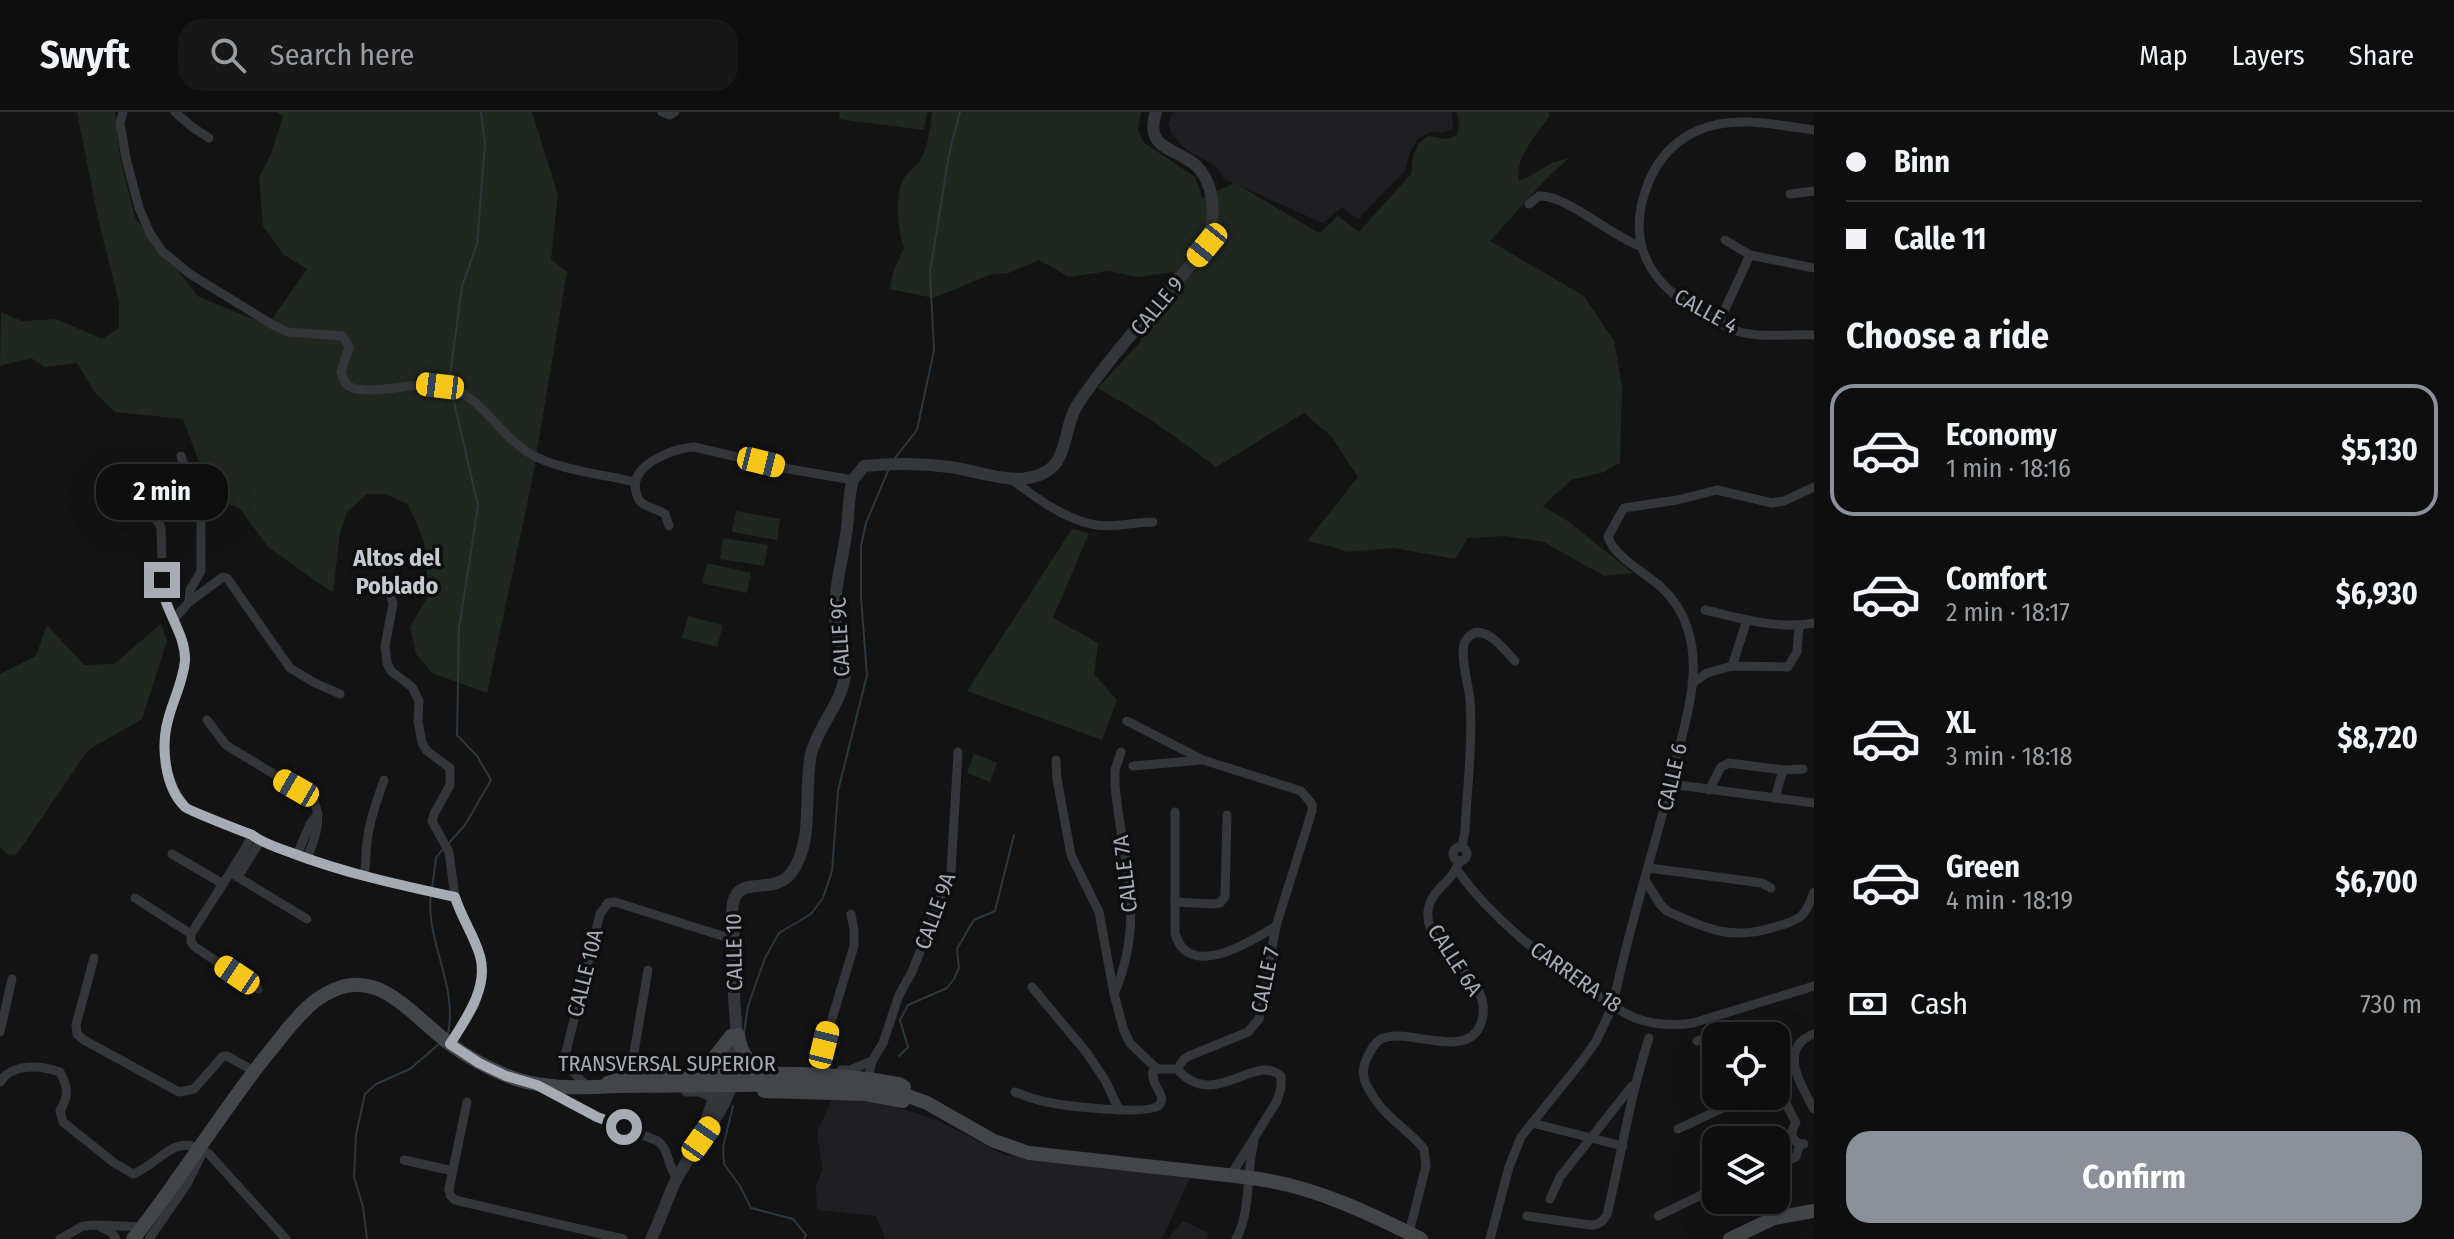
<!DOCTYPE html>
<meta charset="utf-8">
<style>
:root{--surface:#0e0e0f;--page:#171718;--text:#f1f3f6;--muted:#9b9c9e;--line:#2e2e2f;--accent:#8c9099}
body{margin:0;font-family:"Fira Sans Condensed",sans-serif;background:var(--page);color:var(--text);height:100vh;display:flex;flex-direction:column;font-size:30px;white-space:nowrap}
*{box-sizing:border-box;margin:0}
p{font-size:26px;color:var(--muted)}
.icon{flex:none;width:44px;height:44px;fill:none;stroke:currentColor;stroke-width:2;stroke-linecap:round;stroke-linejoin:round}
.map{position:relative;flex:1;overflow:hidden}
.details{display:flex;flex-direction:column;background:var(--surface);width:640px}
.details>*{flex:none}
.top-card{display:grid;align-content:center;height:176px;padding:0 32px;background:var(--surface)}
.controls{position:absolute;left:1702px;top:910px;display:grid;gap:16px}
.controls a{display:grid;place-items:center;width:88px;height:88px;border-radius:16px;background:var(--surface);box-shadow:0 8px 32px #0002,0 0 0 2px var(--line);font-size:40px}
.end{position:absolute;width:36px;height:36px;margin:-18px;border:10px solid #a6abb4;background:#111;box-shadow:0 0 0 4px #111}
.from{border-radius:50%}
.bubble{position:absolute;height:56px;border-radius:24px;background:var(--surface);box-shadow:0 8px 32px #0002,0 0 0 2px var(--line);font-size:26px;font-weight:700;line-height:56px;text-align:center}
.car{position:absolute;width:24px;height:48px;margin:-24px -12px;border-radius:10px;box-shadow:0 0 6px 2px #0007;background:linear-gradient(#f5c518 24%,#345 0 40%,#f5c518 0 76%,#345 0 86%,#f5c518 0)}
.top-card b{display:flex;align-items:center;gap:28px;height:76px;font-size:30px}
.top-card b+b{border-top:2px solid var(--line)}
.top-card i{width:20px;height:20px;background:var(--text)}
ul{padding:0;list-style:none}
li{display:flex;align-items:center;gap:24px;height:132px;margin:0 16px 12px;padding:0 16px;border:4px solid transparent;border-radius:24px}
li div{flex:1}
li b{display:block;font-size:30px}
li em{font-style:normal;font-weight:700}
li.current{border-color:var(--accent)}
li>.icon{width:72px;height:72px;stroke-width:1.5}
h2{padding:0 32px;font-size:36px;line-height:96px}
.pay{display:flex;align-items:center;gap:20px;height:88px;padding:0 32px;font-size:30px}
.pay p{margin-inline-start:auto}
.action{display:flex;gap:16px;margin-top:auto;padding:16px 32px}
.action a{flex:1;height:92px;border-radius:24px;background:var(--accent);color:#fff;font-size:32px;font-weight:700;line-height:92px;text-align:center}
header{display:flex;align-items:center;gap:48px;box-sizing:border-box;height:112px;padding:0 40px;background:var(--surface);border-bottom:2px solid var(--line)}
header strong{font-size:38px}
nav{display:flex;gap:44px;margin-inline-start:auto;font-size:28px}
.search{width:560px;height:72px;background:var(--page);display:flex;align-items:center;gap:20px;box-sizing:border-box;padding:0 28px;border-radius:24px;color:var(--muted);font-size:30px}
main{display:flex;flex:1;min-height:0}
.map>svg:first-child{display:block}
.built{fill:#1f1f21}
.green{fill:#202720}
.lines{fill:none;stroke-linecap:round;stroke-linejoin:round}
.stream{stroke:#2e373c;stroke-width:2}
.minor{stroke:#343639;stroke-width:9}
.tertiary{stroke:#343639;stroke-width:12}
.secondary{stroke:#434549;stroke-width:14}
.minor-bridge{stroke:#343639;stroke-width:9}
.secondary-bridge{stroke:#434549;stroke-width:14}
.route{stroke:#a6abb4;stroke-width:10}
.labels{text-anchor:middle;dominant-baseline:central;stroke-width:7;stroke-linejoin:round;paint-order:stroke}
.street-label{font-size:22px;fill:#a6abb4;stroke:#0e0e0f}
.neighbourhood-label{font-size:24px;font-weight:bold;fill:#c6cad0;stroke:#0e0e0f}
</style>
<header>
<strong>Swyft</strong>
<div class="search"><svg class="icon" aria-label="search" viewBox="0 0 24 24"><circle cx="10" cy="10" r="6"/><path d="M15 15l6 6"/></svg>Search here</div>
<nav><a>Map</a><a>Layers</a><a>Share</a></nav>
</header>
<main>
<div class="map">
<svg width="1814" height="1127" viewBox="0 0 1814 1127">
<rect width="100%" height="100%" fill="#131314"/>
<!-- built -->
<g class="built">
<polygon points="1173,0 1452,0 1453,16 1444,21 1430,20 1418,27 1411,38 1404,60 1358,107 1342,95 1323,111 1224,67 1216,54 1188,39 1172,23 1168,12"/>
<polygon points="858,986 897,995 937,1008 1005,1043 1190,1066 1162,1127 885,1127 876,1104 817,1098 816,1074 823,1057 818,1029 818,1018 832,987"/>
<polygon points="1183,1109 1209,1121 1207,1127 1167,1127"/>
</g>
<!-- green -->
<g class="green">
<polygon points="77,0 115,0 120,45 135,106 199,185 268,213 307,157 284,143 263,114 259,66 271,42 283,4 276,0 532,0 558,83 551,147 567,160 532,369 487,581 432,561 416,542 410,515 429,483 424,429 408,392 385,382 367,382 347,400 340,421 333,481 269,436 240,397 212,385 183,307 115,300 96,282 77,251 45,255 31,246 0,254 1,200 22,209 56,207 102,227 119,216 119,190 99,111"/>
<polygon points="840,0 927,0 924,18 839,7"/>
<path d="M932,0H1141L1138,17L1143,30L1195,65L1202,86L1235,71L1319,121L1338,104L1359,120L1411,62L1413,44L1418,32L1428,24L1447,27L1457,23L1459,13L1457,0H1549V5C1537,22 1514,47 1519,68L1527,66L1551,51L1569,46L1545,68L1490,129L1584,184L1614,229L1622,274L1620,351L1604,360L1571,368L1543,394L1569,410L1633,461L1604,464L1544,430L1506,424L1468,426L1455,447L1394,436L1347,440L1330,434L1307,429L1358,365L1331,324L1304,301L1216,355L1150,307L1098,276L1140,230L1149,199L1174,160L1138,165L1108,159L1069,165L1039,148L1009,161L992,162L933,186L890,177L893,160L904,136C898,118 894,85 903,68C908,58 919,53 923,43C929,30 930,15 932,0Z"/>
<polygon points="736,399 780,407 777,428 732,420"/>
<polygon points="1072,417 1089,421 1053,506 1098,531 1094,562 1117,588 1102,628 967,579"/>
<polygon points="723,426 768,433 764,454 720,447"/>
<polygon points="707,451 751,461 747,481 702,471"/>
<polygon points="688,504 723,513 717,535 682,526"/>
<polygon points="161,512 167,529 142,607 88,638 22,735 15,743 7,742 0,736 0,562 36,544 47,513 84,553 114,552"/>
<polygon points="974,641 997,651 990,670 967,661"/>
</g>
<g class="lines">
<!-- stream -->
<g class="stream">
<polyline points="449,271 462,174 477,132 485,32 481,0"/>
<polyline points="895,346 917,318 934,238 930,160 949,42 960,0"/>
<polyline points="448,732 465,713 491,668 477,644 457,623 459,516 478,394 452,281"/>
<polyline points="432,776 436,746 443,737"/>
<path d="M431,782C425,829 458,872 448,921"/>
<polyline points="744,921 748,894 765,846 779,821 811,802 823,786 832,759 838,679 867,563 861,486 861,434 866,411 888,359"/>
<polyline points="899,944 908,935 900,908 908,893 947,876 954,867 959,856 957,837 969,816 974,808 995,799 1014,723"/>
<polyline points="733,994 723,1035 724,1052 740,1074 751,1096 793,1107 806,1123 804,1127"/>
<polyline points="367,1127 363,1095 354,1065 356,1023 365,982 376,972 410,957 439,932"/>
</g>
<!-- minor -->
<g class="minor">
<path d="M123,0L120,11L126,46L139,96L150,121L162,139L190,162L273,213L287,220L343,224L349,235L341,260C342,263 345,270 346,272C362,288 422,266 449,275C484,287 498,322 529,341C557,358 602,362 635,370"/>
<polyline points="175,0 192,15 209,26"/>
<polyline points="662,0 670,3 675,0"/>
<path d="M1814,18C1777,13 1734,3 1699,18C1675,28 1659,46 1649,69C1623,131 1651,175 1707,204C1718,209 1729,217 1740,220C1763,226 1791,222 1814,223"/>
<polyline points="1790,82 1814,79"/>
<path d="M1529,92L1539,84C1565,82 1611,124 1640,134"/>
<polyline points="1725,128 1750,143 1814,156"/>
<polyline points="1719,210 1750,143"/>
<polyline points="181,344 201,410 201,459 190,478 189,490"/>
<path d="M1011,367C1035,385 1065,408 1096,413C1114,416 1135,410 1153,410"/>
<path d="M142,403L156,407L161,415L163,486L184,533L185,547L181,570L166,614L164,637L167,658L174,677L186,696L252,723C264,732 278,736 292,741C344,761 400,773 455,785"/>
<path d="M669,414L665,402C658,397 648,396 642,391C639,389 637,384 636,380C629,353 673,336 694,335L789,357L853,368"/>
<polyline points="387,471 393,492 385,534 387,551 391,559 412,575 419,589 418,609 422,631 427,639 450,656 450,673 434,702 432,709 449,740 455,785 481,846 481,865 475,893 450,932"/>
<path d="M1705,498C1740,506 1778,518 1814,511"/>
<polyline points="174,507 189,490 223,465 227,466 290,556 315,571 340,582"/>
<polyline points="1732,554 1747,508"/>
<polyline points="1692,571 1707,561 1732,554 1788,555 1797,540 1799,515"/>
<path d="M207,608L226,633L313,686C323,709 315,725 307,747"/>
<polyline points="1127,609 1203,648 1301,679 1312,692 1312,699 1276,814 1259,907 1248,920 1189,944 1184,947 1177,957"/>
<polyline points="1056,648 1057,667 1071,743 1099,800 1114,882 1124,919 1130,931 1157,957 1177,957"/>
<polyline points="1133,654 1202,648"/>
<polyline points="1670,672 1814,691"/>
<polyline points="1709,678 1721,655 1729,651 1783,658 1803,657"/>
<polyline points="1775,686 1783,658"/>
<path d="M1175,700V821C1188,870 1252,829 1276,814"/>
<polyline points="252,723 242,742 191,822 191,830 195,835 258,877"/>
<path d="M1462,735L1465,719C1467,676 1473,631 1470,588C1469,574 1458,538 1466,528C1481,506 1505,538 1515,549"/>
<circle cx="1460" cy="742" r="7"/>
<polyline points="172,742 223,772"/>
<polyline points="297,743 310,712 318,702"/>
<polyline points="1649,756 1762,771 1771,776"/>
<path d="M1457,758C1492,807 1541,844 1590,878C1605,888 1621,901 1638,907C1656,913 1674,914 1693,911L1814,874"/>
<polyline points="231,761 307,807"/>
<path d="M364,763C367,751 365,742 367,731C369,709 377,689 384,668"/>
<polyline points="238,765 260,729"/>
<path d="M1645,768L1660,792L1667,799C1708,817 1731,829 1775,815C1801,808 1805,805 1814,780"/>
<polyline points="135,786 191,822"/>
<polyline points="1175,790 1213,792 1220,791 1225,785 1227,703"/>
<polyline points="94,846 76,913 77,922 84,928 179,980 194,977 223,944 227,944 254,959"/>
<polyline points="1032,875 1087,941 1105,968 1119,998"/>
<path d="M1616,879C1632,803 1657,729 1675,653C1685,609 1703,560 1687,515C1682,499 1672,485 1660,474C1645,461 1612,443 1608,424L1624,396L1677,388L1717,378L1772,391L1784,389L1814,375"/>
<path d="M1114,882C1147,806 1122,750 1115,673V658L1121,640"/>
<polyline points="0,920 12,867"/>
<path d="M1814,922C1777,936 1801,974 1814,997"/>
<polyline points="1697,929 1748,913 1760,917 1762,924"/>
<path d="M1177,957C1215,1000 1254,940 1281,964V976L1277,989L1231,1063"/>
<polyline points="841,958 850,958 872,949"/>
<polyline points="630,964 648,858"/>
<polyline points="826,966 824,933 854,834 854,818 851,802"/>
<path d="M0,970C12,951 40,953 60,960C68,975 69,984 60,999L63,1010L113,1050L133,1062C163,1050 174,1018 209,1042L286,1127"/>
<polyline points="867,970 872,949 883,931 899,883 912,860 951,760 958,640"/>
<path d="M1776,972L1796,1011C1789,1020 1792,1032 1804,1032"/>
<polyline points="589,976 567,954 565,944 600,802 608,791 615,790 735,828"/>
<path d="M544,977L597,1005L658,1029C670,1039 667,1054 677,1066"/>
<polyline points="686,980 699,980 714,986"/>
<path d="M1015,980C1027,985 1039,989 1052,991C1068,994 1149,1004 1159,993C1168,983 1150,974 1153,959L1157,957"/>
<polyline points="467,990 449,1077 450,1083 455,1088 623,1127"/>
<polyline points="1532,1011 1623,1034"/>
<polyline points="1678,1017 1725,995 1757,984"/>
<polyline points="404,1048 453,1059"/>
<polyline points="1776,1053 1796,1045 1800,1032"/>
<polyline points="1550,1087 1560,1065 1632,974"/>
<path d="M1527,1104L1590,1113C1599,1113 1602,1110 1607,1103C1621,1044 1630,984 1649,926"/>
<polyline points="1658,1104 1716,1076"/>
<polyline points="102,1116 111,1120 116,1127"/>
<path d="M1409,1121L1426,1054L1424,1037C1410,1019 1390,1009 1377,990C1367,976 1358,963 1367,946C1370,939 1374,931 1381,927C1408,913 1475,955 1483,903C1489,861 1424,841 1428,799C1430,777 1454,770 1459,749"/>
<polyline points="60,1127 83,1114 95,1113 144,1115"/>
<polyline points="149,1127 187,1072 201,1044"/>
<path d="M1236,1127C1252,1098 1245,1062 1254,1030"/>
<polyline points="1490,1127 1509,1055 1521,1025 1582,949 1596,929 1608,904"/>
</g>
<!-- tertiary -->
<g class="tertiary">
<polyline points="703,1018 725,955 731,924"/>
<path d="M651,1127C661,1107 667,1086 677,1066C696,1030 731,996 736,954C739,930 735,906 734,882C734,866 736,850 735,833C734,820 729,798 735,785C744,765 775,783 792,760C815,727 803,679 811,642C818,614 841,592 845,564C849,543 836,526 835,506C834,475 843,446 847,416C849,400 848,383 853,368L864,354C893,351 921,351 950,355C973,358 1006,370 1028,366C1074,358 1059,319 1079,290C1117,235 1165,185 1207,133C1214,109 1217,81 1201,59C1183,35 1142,41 1156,0"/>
</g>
<!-- secondary -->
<g class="secondary">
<path d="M738,923C741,943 749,951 766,962"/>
<polyline points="696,964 713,947 731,924"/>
<path d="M608,971L630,964C720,964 811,955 899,972L904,975"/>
<polyline points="892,978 927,991 994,1029 1029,1041 1236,1064"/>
<polyline points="764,979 866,982 903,989"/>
<path d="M1259,1067C1317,1076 1369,1101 1421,1127"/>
<path d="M133,1127C180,1068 219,1003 266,944C281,926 296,904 315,889C373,845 407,900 450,932C466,944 484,954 503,962C538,978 580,976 617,974"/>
<polyline points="1730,1127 1774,1106 1814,1099"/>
</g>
<!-- minor-bridge -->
<polyline class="minor-bridge" points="1608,904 1616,879"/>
<!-- secondary-bridge -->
<g class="secondary-bridge">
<polyline points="617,974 835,972 892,978"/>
<polyline points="1236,1064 1259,1067"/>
</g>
</g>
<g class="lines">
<!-- route -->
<path class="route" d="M162,468C162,497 186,520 185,549C183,570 173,588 168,608C161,634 164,674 185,695C189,699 242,719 252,723C264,732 278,736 292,741C344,761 400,773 455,785C461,805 474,823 480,844C489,875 466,907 450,932L479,951L506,964L537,973L597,1005L624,1015"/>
</g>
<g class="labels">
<!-- street labels -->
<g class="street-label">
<text transform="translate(1157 194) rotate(-50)">CALLE 9</text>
<text transform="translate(1706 199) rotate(29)">CALLE 4</text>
<text transform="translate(840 525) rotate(-93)">CALLE 9C</text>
<text transform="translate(1672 665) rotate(-77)">CALLE 6</text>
<text transform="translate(1125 762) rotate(-97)">CALLE 7A</text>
<text transform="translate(935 799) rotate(-70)">CALLE 9A</text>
<text transform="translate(734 840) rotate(-91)">CALLE 10</text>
<text transform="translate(1455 848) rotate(57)">CALLE 6A</text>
<text transform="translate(585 861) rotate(-76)">CALLE 10A</text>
<text transform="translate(1576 865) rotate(35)">CARRERA 18</text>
<text transform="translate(1265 868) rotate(-78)">CALLE 7</text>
<text x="667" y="951">TRANSVERSAL SUPERIOR</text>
</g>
<!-- neighbourhood labels -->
<g class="neighbourhood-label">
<text x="397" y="446">Altos del<tspan x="397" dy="28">Poblado</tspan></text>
</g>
</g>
</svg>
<div class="controls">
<a><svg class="icon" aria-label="locate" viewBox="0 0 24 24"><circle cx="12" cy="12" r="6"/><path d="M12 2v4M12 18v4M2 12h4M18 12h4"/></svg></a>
<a><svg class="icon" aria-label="layers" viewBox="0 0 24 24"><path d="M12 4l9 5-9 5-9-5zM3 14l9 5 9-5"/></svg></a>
</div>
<i class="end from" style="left:624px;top:1015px"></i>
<i class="end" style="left:162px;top:468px"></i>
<div class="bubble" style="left:96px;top:352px;width:132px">2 min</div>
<i class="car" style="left:1207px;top:133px;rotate:219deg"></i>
<i class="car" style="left:440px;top:274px;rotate:277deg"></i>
<i class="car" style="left:761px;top:350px;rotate:104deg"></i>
<i class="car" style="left:296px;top:676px;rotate:300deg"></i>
<i class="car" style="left:237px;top:863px;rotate:304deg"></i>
<i class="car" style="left:824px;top:933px;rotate:14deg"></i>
<i class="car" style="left:701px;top:1027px;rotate:35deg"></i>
</div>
<section class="details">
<div class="top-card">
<b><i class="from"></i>Binn</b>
<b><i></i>Calle 11</b>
</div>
<h2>Choose a ride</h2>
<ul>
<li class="current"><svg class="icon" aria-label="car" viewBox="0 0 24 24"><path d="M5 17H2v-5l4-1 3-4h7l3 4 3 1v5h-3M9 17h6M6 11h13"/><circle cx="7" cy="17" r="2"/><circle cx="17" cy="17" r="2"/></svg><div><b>Economy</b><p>1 min · 18:16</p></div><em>$5,130</em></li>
<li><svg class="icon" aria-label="car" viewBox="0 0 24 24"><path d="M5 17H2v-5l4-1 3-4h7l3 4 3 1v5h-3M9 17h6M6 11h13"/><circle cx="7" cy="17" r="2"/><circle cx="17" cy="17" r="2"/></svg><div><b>Comfort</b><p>2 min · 18:17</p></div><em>$6,930</em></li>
<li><svg class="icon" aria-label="car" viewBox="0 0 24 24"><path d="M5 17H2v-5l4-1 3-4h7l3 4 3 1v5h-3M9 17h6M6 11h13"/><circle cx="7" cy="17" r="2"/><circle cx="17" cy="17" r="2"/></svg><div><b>XL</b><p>3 min · 18:18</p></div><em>$8,720</em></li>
<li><svg class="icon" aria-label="car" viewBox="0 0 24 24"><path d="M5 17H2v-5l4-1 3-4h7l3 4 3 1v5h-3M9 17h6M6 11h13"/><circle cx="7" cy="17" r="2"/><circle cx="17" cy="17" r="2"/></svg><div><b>Green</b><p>4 min · 18:19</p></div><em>$6,700</em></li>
</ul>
<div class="pay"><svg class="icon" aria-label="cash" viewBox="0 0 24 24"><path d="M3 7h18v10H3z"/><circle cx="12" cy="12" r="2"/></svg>Cash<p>730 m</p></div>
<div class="action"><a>Confirm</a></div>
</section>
</main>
